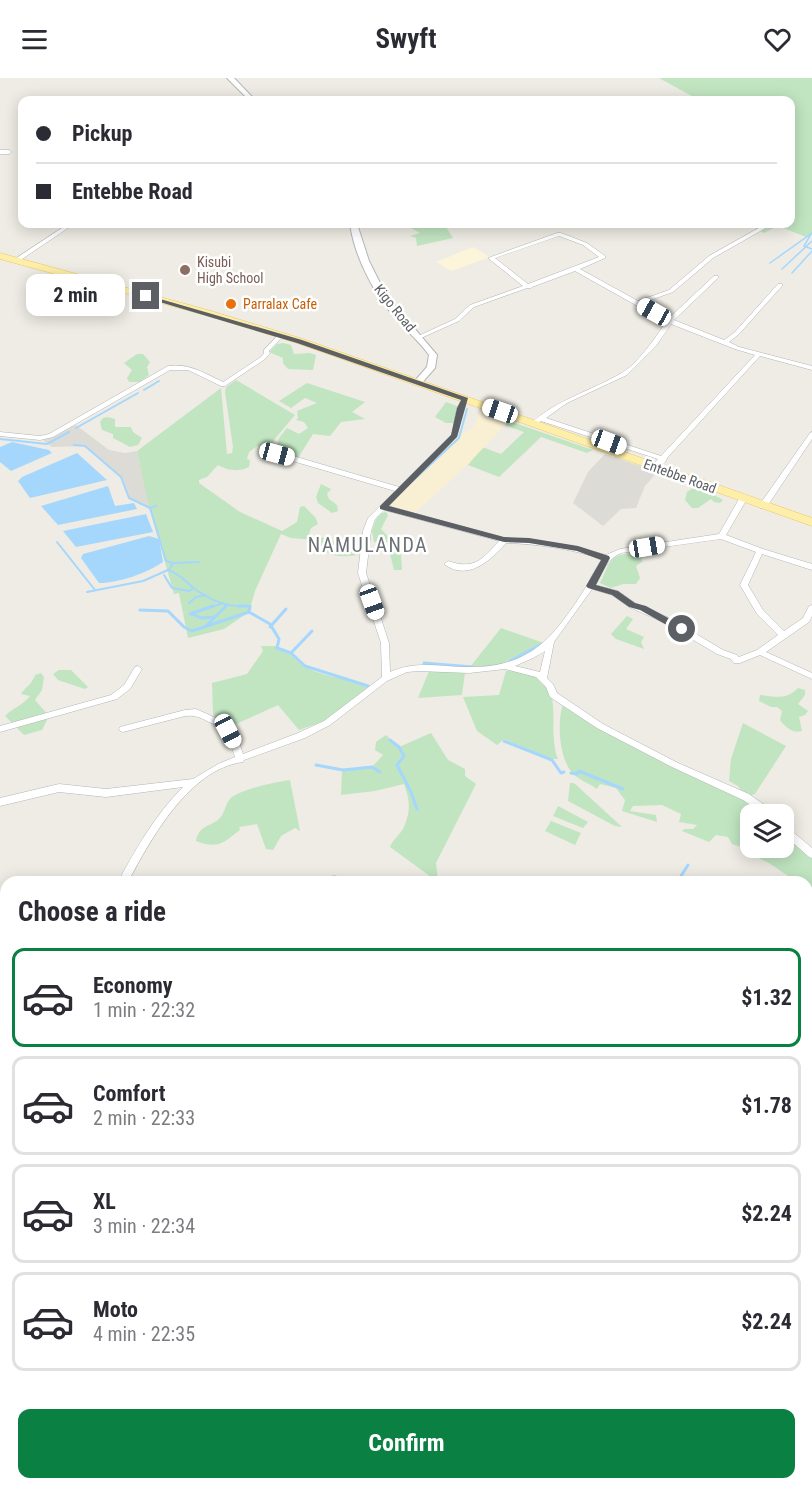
<!DOCTYPE html>
<meta charset="utf-8">
<style>
:root{--surface:#fff;--page:#f2f2f3;--text:#2b2b33;--muted:#7c7c81;--line:#e1e1e2;--accent:#0b8043}
body{margin:0;font-family:"Roboto Condensed",sans-serif;background:var(--page);color:var(--text);height:100vh;display:flex;flex-direction:column;font-size:22px;white-space:nowrap}
*{box-sizing:border-box;margin:0}
p{font-size:20px;color:var(--muted)}
.icon{flex:none;width:33px;height:33px;fill:none;stroke:currentColor;stroke-width:2;stroke-linecap:round;stroke-linejoin:round}
.map{position:relative;flex:1;overflow:hidden}
.side{position:absolute;left:0px;top:798px;width:813px;height:614px;display:flex;flex-direction:column;background:var(--surface);border-radius:18px 18px 0 0;box-shadow:0 3px 15px #0003}
.side>*{flex:none}
.guide{position:absolute;left:18px;top:18px;width:777px;height:132px;border-radius:12px;box-shadow:0 3px 15px #0003;display:grid;align-content:center;height:132px;padding:0 18px;background:var(--surface)}
.tools{position:absolute;left:740px;top:726px;display:grid;gap:12px}
.tools a{display:grid;place-items:center;width:54px;height:54px;border-radius:12px;background:var(--surface);box-shadow:0 3px 15px #0003;font-size:30px}
.end{position:absolute;width:27px;height:27px;margin:-14px;border:8px solid #5c6064;background:#fff;box-shadow:0 0 0 3px #fff}
.from{border-radius:50%}
.bubble{position:absolute;height:42px;border-radius:12px;background:var(--surface);box-shadow:0 3px 15px #0003;font-size:20px;font-weight:700;line-height:42px;text-align:center}
.car{position:absolute;width:18px;height:36px;margin:-18px -9px;border-radius:8px;box-shadow:0 0 4px 2px #0007;background:linear-gradient(#fff 24%,#345 0 40%,#fff 0 76%,#345 0 86%,#fff 0)}
.guide b{display:flex;align-items:center;gap:21px;height:57px;font-size:22px}
.guide b+b{border-top:2px solid var(--line)}
.guide i{width:15px;height:15px;background:var(--text)}
ul{padding:0;list-style:none}
li{display:flex;align-items:center;gap:18px;height:99px;margin:0 12px 9px;padding:0 6px;border:3px solid var(--line);border-radius:12px}
li div{flex:1}
li b{display:block;font-size:22px}
li em{font-style:normal;font-weight:700}
li.current{border-color:var(--accent)}
li>.icon{width:54px;height:54px;stroke-width:1.5}
h2{padding:0 18px;font-size:27px;line-height:72px}
.button{display:flex;gap:12px;margin-top:auto;padding:12px 18px}
.button a{flex:1;height:69px;border-radius:12px;background:var(--accent);color:#fff;font-size:24px;font-weight:700;line-height:69px;text-align:center}
header{display:flex;justify-content:space-between;align-items:center;height:78px;padding:0 18px;background:var(--surface);font-size:27px;font-weight:700}
.map>svg:first-child{display:block}
.commercial{fill:#fdf5da}
.industrial{fill:#dddbd6}
.green{fill:#c1e5c1}
.sand{fill:#f9f0d4}
.water{fill:#a5d7fd}
.lines{fill:none;stroke-linecap:round;stroke-linejoin:round}
.stream-far3{stroke:#a5d7fd;stroke-width:1.5}
.stream-far2{stroke:#a5d7fd;stroke-width:2}
.stream-far1{stroke:#a5d7fd;stroke-width:3}
.stream{stroke:#a5d7fd;stroke-width:4}
.street-casing{stroke:#b2b5b9;stroke-width:1}
.secondary-casing{stroke:#b3b7bb;stroke-width:2}
.primary-casing{stroke:#eec45d;stroke-width:1}
.street{fill:#fff;fill-rule:evenodd}
.secondary{fill:#fff;fill-rule:evenodd}
.primary{fill:#fdefaa;fill-rule:evenodd}
.route{fill:#5c6064}
.education-dot{fill:#8d6e63;stroke:#fff;stroke-width:2}
.food-dot{fill:#e8710a;stroke:#fff;stroke-width:2}
.labels{text-anchor:middle;dominant-baseline:central;stroke-width:5;stroke-linejoin:round;paint-order:stroke}
.far-education-label{font-size:14px;fill:#785e54;stroke:#fff;text-anchor:start}
.far-food-label{font-size:14px;fill:#c56008;stroke:#fff;text-anchor:start}
.far-street-label{font-size:14px;fill:#5c6064;stroke:#fff}
.quarter-label{font-size:20px;letter-spacing:1.5px;fill:#6d7276;stroke:#fff}
</style>
<header><svg class="icon" aria-label="menu" viewBox="0 0 24 24"><path d="M4 6h16M4 12h16M4 18h16"/></svg>Swyft<svg class="icon" aria-label="heart" viewBox="0 0 24 24"><path d="M12 20l-8-8c-3-5 5-10 8-4 3-6 11-1 8 4z"/></svg></header>
<div class="map">
<svg width="812" height="1411" viewBox="0 0 812 1411">
<rect width="100%" height="100%" fill="#eeece4"/>
<!-- commercial -->
<polygon class="commercial" points="473,169 490,179 451,193 436,184"/>
<!-- industrial -->
<g class="industrial">
<polygon points="76,347 109,372 125,375 137,373 150,430 129,420 121,399 85,368 52,369 43,362"/>
<polygon points="605,376 657,394 645,408 636,430 621,431 603,448 573,425 588,394"/>
</g>
<!-- green -->
<g class="green">
<polygon points="659,0 812,0 812,155 806,159 778,148 764,155 748,146 790,146 790,22 699,22"/>
<polygon points="444,146 453,160 417,168 416,160 410,158 420,155 407,148 423,149"/>
<polygon points="283,265 291,267 294,276 310,275 316,277 313,292 288,291 283,285 283,280 269,274 277,266"/>
<polygon points="137,276 143,276 150,284 147,289 149,297 140,304 129,304 127,300 132,292 124,285"/>
<path d="M236,302L295,337L274,362L271,372L257,368L249,374L247,381L250,382L249,389C238,394 229,393 218,387L207,399L199,402V405L240,434L282,453L297,444L300,429L304,428L315,439L318,446L311,450L309,456L312,459L330,460L337,467L345,470L358,459L364,460V476C346,479 324,482 316,462L291,460L281,456L255,513L249,534L224,551L188,560L179,515L174,516L147,420L137,373L221,310L227,376L232,375L233,369L225,314L226,309Z"/>
<polygon points="307,305 365,324 352,334 365,341 341,344 330,358 313,356 298,380 276,372 279,360 287,350 299,356 308,350 304,344 296,342 298,340 297,333 317,325 305,320 291,330 279,323"/>
<polygon points="446,324 462,330 457,345 446,345 435,339"/>
<polygon points="108,339 115,341 115,349 131,349 133,354 142,360 138,367 130,369 113,360 113,356 102,352 100,344 103,340"/>
<polygon points="509,343 593,372 587,375 541,359 499,399 468,387 482,369 501,376 524,354 504,347"/>
<polygon points="321,406 331,411 327,416 329,421 337,427 338,433 332,435 318,425 316,419"/>
<polygon points="693,410 712,416 723,422 720,425 714,424 711,421 698,430 692,430 685,422 687,414"/>
<polygon points="386,434 388,437 381,451 393,464 403,461 411,463 401,477 402,492 394,492 390,476 394,472 391,465 374,464 372,453 378,436"/>
<path d="M646,471L655,472L641,477L642,484L636,488L640,500L636,506H623L611,510L600,505C604,498 606,489 611,483C618,473 636,477 646,471Z"/>
<polygon points="627,538 633,541 626,551 644,559 641,564 644,571 616,561 611,556"/>
<polygon points="501,550 544,565 497,588 470,589"/>
<path d="M261,568H277V570C290,573 294,581 304,588C324,600 351,600 372,610L324,643L299,652L278,627L223,652L213,635L212,605L247,596L263,573Z"/>
<polygon points="59,592 71,592 88,609 85,611 58,602 53,596"/>
<polygon points="429,593 465,594 462,617 418,620"/>
<path d="M506,593C575,593 544,644 558,681H549L504,661L497,667L477,653L463,619L499,617Z"/>
<path d="M41,595L44,599L42,612L35,622L49,638L42,652L24,657L5,638C13,630 23,627 30,618L21,616C26,608 31,608 35,597Z"/>
<path d="M798,610L805,612V617L798,626L808,633L805,637L799,639L802,653C793,656 785,649 780,642L782,633L777,629H771L759,623L760,617C775,619 787,622 798,610Z"/>
<path d="M563,626L656,677L680,693L723,706L744,717L738,708L729,703L731,681L743,645L786,668L755,716L747,719L771,736H750V770H783V750L812,775V814L809,817L807,804C789,804 776,786 760,781L756,774L732,766L728,759L716,757L709,764L682,753L684,751H693L697,747L679,744L681,736L662,727L633,728L630,733L656,737L657,744L622,733L625,722L616,710L600,706L597,711C589,705 576,701 570,692C559,676 557,644 563,626Z"/>
<path d="M431,655L448,682L465,691V698L476,706L436,785L438,804L390,769C393,761 401,756 404,749C411,732 410,722 404,706L375,713L341,717L342,693L372,689L383,677L375,672L376,664L386,657L399,669Z"/>
<path d="M290,702L300,753L295,750L281,758L273,772L266,771L257,746L239,749L240,752C222,766 218,771 196,763C199,747 210,749 219,741C225,736 225,725 231,720C241,711 276,704 290,702Z"/>
<polygon points="570,705 574,705 622,749 615,748 568,723"/>
<polygon points="558,728 588,744 583,750 553,738"/>
<polygon points="551,743 581,755 575,767 545,753"/>
</g>
<!-- sand -->
<polygon class="sand" points="481,333 509,343 467,387 415,435 390,428 395,419 462,355 471,352"/>
<!-- water -->
<g class="water">
<polygon points="12,364 49,372 52,375 11,393 0,384 0,369"/>
<polygon points="77,375 107,402 30,420 18,403 22,399"/>
<polygon points="108,408 115,428 134,425 137,431 58,447 41,428"/>
<polygon points="146,436 153,454 76,469 63,453"/>
<path d="M149,458L159,461L163,484C147,495 119,505 99,505L81,480L83,476Z"/>
</g>
<g class="lines">
<!-- stream-far3 -->
<g class="stream-far3">
<polyline points="811,156 804,168 812,171"/>
<polyline points="770,185 812,155"/>
<polyline points="782,191 812,163"/>
<polyline points="792,195 812,173"/>
</g>
<!-- stream-far2 -->
<g class="stream-far2">
<polyline points="144,312 159,303"/>
<polyline points="76,350 138,315"/>
<polyline points="0,361 47,366 69,354"/>
<polyline points="74,367 85,368 121,399 129,420 150,430"/>
<polyline points="404,411 459,360 467,331"/>
<polyline points="156,428 150,430 166,483 173,485 169,492"/>
<polyline points="57,464 95,512"/>
<polyline points="173,485 199,484"/>
<polyline points="164,497 172,510 189,513 193,510"/>
<path d="M87,514L143,503L168,492C181,496 185,504 195,511C211,523 230,530 250,528V530"/>
<polyline points="189,525 196,519 206,517"/>
<polyline points="209,530 223,525"/>
<polyline points="224,530 227,527"/>
</g>
<!-- stream-far1 -->
<g class="stream-far1">
<polyline points="238,528 247,528"/>
<polyline points="250,528 249,534 270,546 279,561 277,570 291,575 305,588 368,608"/>
<polyline points="140,532 168,533 184,549 192,553 249,534"/>
<polyline points="190,536 213,528"/>
<polyline points="192,536 201,540 214,539"/>
<polyline points="206,548 226,528"/>
<polyline points="270,549 286,531"/>
<polyline points="291,575 312,553"/>
<polyline points="510,583 540,567"/>
<polyline points="424,585 472,589"/>
<polyline points="390,662 399,669 404,678 397,687 411,714 417,731"/>
<polyline points="504,663 552,682 561,695 564,694"/>
<polyline points="316,687 343,692 372,689 380,694"/>
<polyline points="571,695 577,696 579,693 623,711"/>
<polyline points="681,798 688,787"/>
</g>
<!-- stream -->
<polyline class="stream" points="807,938 812,933"/>
<!-- street casing -->
<g class="street-casing">
<g id="street">
<polygon points="0,72 9,72 12,74 9,76 0,76"/>
<polygon points="68,146 74,146 19,183 15,183 15,181"/>
<path d="M766,146L771,147L713,180L673,214L642,225L669,240L714,198H718V200L674,242L724,262L735,254L778,206H782V208L739,256L729,264L739,269L812,288V292L760,278L667,380L666,383L659,390H653L652,388L658,381L541,343L534,347L531,345C557,322 590,313 620,296C637,287 656,259 666,244L575,193L532,209L531,210H527L474,229L459,243L421,260L416,259L455,241L470,227L523,208L488,180L557,155H561L587,165L605,178V180L580,191L638,223L669,212L709,178ZM559,158L583,167L599,179L528,206L495,180ZM671,246L735,271L755,277L661,378L546,340L567,325L627,297L656,268Z"/>
<path d="M279,256L284,257L269,273L270,275L265,281L225,308H221L188,292H170L53,359L40,362L0,358V354L40,358L49,356L168,288C189,285 204,295 223,304L261,279L264,275V272Z"/>
<path d="M465,320L468,322L463,330L457,358L388,428L504,460L529,461L578,469L606,477L620,471L719,456L739,421L743,419L747,421L726,457L763,471L812,486V492L762,476L748,507L763,532L784,553L803,540L809,528L812,527V538L809,544L766,574L812,595V601L760,577L740,585H734L731,581L717,576L663,544L629,529L612,517L592,511L554,564L547,600L553,606L557,615L603,646L678,685L749,716L773,733L774,736H764L743,722L672,689L597,650L550,619L546,609L536,599L505,591L469,595L419,593L407,594L387,603L330,647L305,660L244,682L243,684C189,691 151,761 128,804H118C136,770 156,736 183,709L106,719L59,714L0,728V720L59,706L106,711L193,701L218,686L235,679C230,662 225,651 209,644C199,639 196,637 185,638L123,654L120,653L119,651L120,649L185,632L196,631L227,645L240,667L243,676L298,655L324,643L382,599L381,565L358,495L363,453L368,440L395,413L272,377L270,375L274,373H276L399,409L452,356L457,330L463,321ZM384,432L499,463C482,482 474,492 448,483L444,486C468,504 491,482 506,465C539,466 571,471 602,481C596,490 591,500 586,509C552,562 530,591 462,589C437,588 415,583 390,594L389,565L366,495L371,453L375,441ZM721,461L756,474L740,507L757,536L778,557L757,572L739,579L737,577L723,572L669,540L635,525L618,513L595,507C602,494 607,481 621,475ZM545,573L540,594L515,588L533,580Z"/>
<polygon points="812,354 812,361 766,430 760,430 760,426 810,355"/>
<polygon points="138,588 142,591 130,611 117,621 0,654 0,648 111,617 124,607 135,589"/>
<polygon points="783,747 786,748 812,770 812,780 809,779 783,756"/>
<polygon points="335,798 345,801 347,804 318,804 320,801"/>
<polygon points="6,880 6,888 0,890 0,882"/>
<polygon points="0,988 6,992 6,1006 0,1002"/>
<polygon points="6,1191 6,1204 0,1207 0,1194"/>
<polygon points="18,1406 42,1406 39,1411 16,1411"/>
</g>
</g>
<!-- secondary casing -->
<g class="secondary-casing">
<g id="secondary">
<polygon points="227,0 234,0 255,22 249,22"/>
<path d="M350,146H357L369,183L386,217L437,277L435,290L420,307L413,305L427,289L429,277C420,264 408,254 397,242C374,216 355,180 350,146Z"/>
</g>
</g>
<!-- primary casing -->
<g class="primary-casing">
<polygon id="primary" points="0,175 211,233 303,261 812,440 812,448 297,265 205,237 0,181"/>
</g>
<!-- street -->
<use href="#street" class="street"/>
<!-- secondary -->
<use href="#secondary" class="secondary"/>
<!-- primary -->
<use href="#primary" class="primary"/>
</g>
<!-- route -->
<polygon class="route" points="143,216 302,262 468,320 457,359 389,428 504,459 529,460 578,468 609,478 610,480 596,507 618,513 635,525 646,528 685,549 685,554 679,554 640,532 629,529 612,517 588,510 586,508 601,482 577,473 529,465 504,464 380,431 380,428 451,357 457,330 461,322 297,265 143,219"/>
<!-- markers -->
<circle class="education-dot" cx="185" cy="192" r="6"/>
<circle class="food-dot" cx="231" cy="226" r="6"/>
<g class="labels">
<!-- far-education labels -->
<g class="far-education-label">
<text x="197" y="184">Kisubi<tspan x="197" dy="16">High School</tspan></text>
</g>
<!-- far-food labels -->
<g class="far-food-label">
<text x="243" y="226">Parralax Cafe</text>
</g>
<!-- far-street labels -->
<g class="far-street-label">
<text transform="translate(395 230) rotate(51)">Kigo Road</text>
<text transform="translate(680 398) rotate(20)">Entebbe Road</text>
</g>
<!-- quarter labels -->
<g class="quarter-label">
<text x="368" y="467">NAMULANDA</text>
</g>
</g>
</svg>
<div class="tools">
<a><svg class="icon" aria-label="layers" viewBox="0 0 24 24"><path d="M12 4l9 5-9 5-9-5zM3 14l9 5 9-5"/></svg></a>
</div>
<i class="end from" style="left:682px;top:551px"></i>
<i class="end" style="left:146px;top:218px"></i>
<div class="bubble" style="left:26px;top:196px;width:99px">2 min</div>
<i class="car" style="left:654px;top:234px;rotate:299deg"></i>
<i class="car" style="left:500px;top:333px;rotate:289deg"></i>
<i class="car" style="left:609px;top:364px;rotate:110deg"></i>
<i class="car" style="left:277px;top:376px;rotate:105deg"></i>
<i class="car" style="left:647px;top:469px;rotate:81deg"></i>
<i class="car" style="left:372px;top:524px;rotate:160deg"></i>
<i class="car" style="left:228px;top:653px;rotate:152deg"></i>
<div class="guide">
<b><i class="from"></i>Pickup</b>
<b><i></i>Entebbe Road</b>
</div>
<section class="side">
<h2>Choose a ride</h2>
<ul>
<li class="current"><svg class="icon" aria-label="car" viewBox="0 0 24 24"><path d="M5 17H2v-5l4-1 3-4h7l3 4 3 1v5h-3M9 17h6M6 11h13"/><circle cx="7" cy="17" r="2"/><circle cx="17" cy="17" r="2"/></svg><div><b>Economy</b><p>1 min · 22:32</p></div><em>$1.32</em></li>
<li><svg class="icon" aria-label="car" viewBox="0 0 24 24"><path d="M5 17H2v-5l4-1 3-4h7l3 4 3 1v5h-3M9 17h6M6 11h13"/><circle cx="7" cy="17" r="2"/><circle cx="17" cy="17" r="2"/></svg><div><b>Comfort</b><p>2 min · 22:33</p></div><em>$1.78</em></li>
<li><svg class="icon" aria-label="car" viewBox="0 0 24 24"><path d="M5 17H2v-5l4-1 3-4h7l3 4 3 1v5h-3M9 17h6M6 11h13"/><circle cx="7" cy="17" r="2"/><circle cx="17" cy="17" r="2"/></svg><div><b>XL</b><p>3 min · 22:34</p></div><em>$2.24</em></li>
<li><svg class="icon" aria-label="car" viewBox="0 0 24 24"><path d="M5 17H2v-5l4-1 3-4h7l3 4 3 1v5h-3M9 17h6M6 11h13"/><circle cx="7" cy="17" r="2"/><circle cx="17" cy="17" r="2"/></svg><div><b>Moto</b><p>4 min · 22:35</p></div><em>$2.24</em></li>
</ul>
<div class="button"><a>Confirm</a></div>
</section>
</div>
